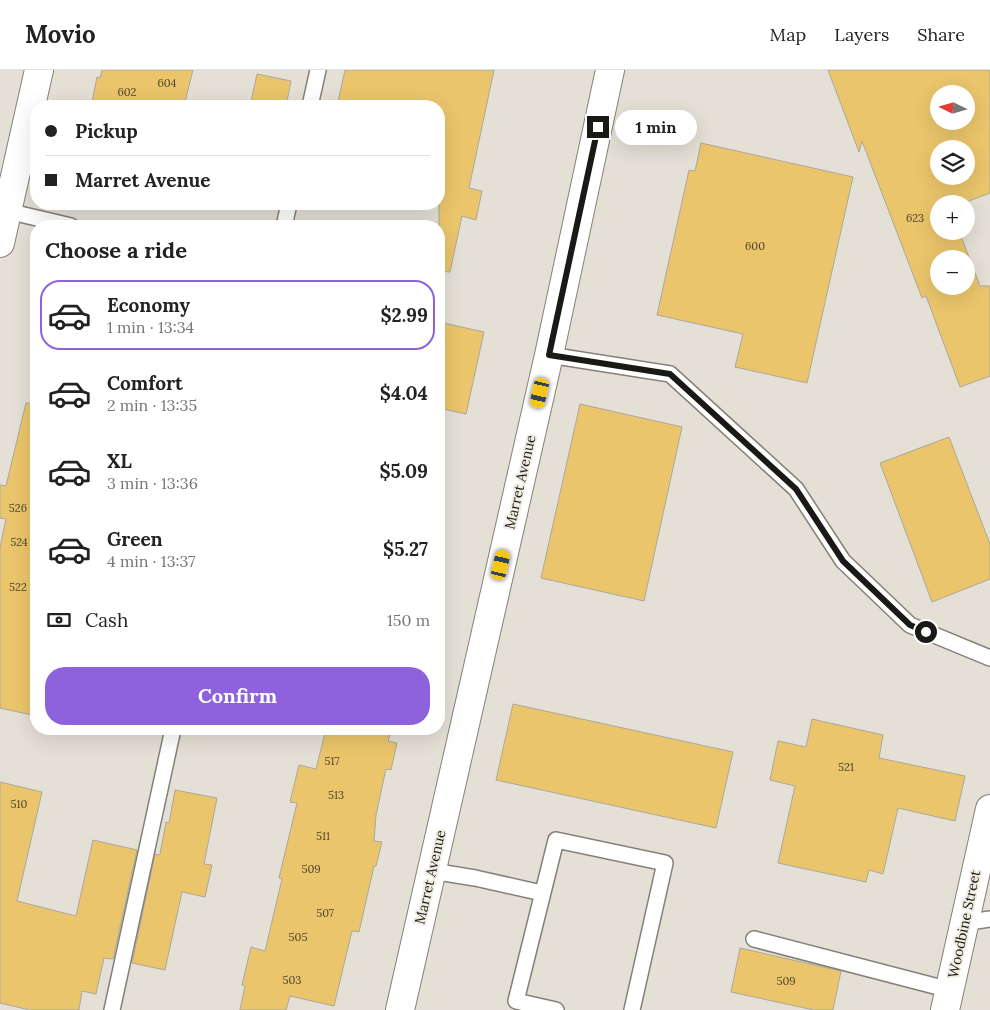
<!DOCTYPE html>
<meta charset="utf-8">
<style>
:root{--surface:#fff;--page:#f6f6f6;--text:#222;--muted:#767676;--line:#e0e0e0;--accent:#8e62dc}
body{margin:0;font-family:Lora,serif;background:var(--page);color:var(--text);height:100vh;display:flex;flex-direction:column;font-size:19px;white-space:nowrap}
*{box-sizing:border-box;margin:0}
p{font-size:16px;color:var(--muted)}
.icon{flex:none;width:28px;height:28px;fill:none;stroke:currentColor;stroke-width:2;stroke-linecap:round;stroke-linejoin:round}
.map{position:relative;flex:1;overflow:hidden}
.details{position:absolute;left:30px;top:150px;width:415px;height:515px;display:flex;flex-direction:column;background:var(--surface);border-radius:20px;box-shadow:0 5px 20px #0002}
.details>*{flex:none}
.hud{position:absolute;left:30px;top:30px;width:415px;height:110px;border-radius:20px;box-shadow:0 5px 20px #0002;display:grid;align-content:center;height:110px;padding:0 15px;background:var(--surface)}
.needle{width:32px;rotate:275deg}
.buttons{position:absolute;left:930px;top:15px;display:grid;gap:10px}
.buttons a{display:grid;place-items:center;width:45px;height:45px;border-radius:50%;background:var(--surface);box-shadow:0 5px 20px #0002;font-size:25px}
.end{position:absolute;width:22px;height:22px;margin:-11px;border:6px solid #1a1915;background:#fff;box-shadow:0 0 0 2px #fff}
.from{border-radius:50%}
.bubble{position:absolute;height:35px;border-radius:18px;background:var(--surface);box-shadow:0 5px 20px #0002;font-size:16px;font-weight:700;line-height:35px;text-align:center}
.car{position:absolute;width:15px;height:30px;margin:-15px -8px;border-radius:6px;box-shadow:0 0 4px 1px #0007;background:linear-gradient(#f5c518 24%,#345 0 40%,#f5c518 0 76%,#345 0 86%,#f5c518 0)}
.hud b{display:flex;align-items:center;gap:18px;height:48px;font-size:19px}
.hud b+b{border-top:1px solid var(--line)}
.hud i{width:12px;height:12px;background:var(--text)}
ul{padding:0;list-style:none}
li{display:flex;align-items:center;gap:15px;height:70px;margin:0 10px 8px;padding:0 5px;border:2px solid transparent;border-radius:20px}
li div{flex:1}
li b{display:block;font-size:19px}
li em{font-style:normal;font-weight:700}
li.active{border-color:var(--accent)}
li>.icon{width:45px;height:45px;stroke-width:1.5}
h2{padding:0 15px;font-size:22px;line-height:60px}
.pay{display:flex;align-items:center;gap:12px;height:55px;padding:0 15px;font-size:19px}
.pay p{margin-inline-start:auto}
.button{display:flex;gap:10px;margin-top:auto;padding:10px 15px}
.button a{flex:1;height:58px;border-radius:20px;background:var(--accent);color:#fff;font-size:20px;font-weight:700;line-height:58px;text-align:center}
header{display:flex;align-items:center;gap:30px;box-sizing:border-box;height:70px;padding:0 25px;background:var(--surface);border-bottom:1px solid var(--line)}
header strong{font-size:24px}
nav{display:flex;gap:28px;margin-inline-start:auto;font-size:18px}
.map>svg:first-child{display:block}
.building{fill:#eac56b;stroke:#aba79e;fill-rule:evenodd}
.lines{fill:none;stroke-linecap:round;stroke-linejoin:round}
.service-casing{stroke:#858178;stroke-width:18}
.minor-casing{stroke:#858178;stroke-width:30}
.service{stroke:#fff;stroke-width:15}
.minor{stroke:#fff;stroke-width:28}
.route{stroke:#1a1915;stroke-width:6}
.labels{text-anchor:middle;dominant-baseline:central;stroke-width:4;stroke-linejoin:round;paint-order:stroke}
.number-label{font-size:11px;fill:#4e442a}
.street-label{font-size:14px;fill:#1a1915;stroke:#f2ede3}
</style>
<header>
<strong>Movio</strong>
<nav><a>Map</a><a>Layers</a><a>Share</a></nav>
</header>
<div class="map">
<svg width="990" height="940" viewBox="0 0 990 940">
<rect width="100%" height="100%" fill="#e5e0d6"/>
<!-- building -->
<g class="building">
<polygon points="102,0 193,0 184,36 112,36 92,32 97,7 100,8"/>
<polygon points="345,0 494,0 469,118 482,121 476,150 462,146 450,202 439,201 439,36 337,36"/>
<path d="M828,0H990V123L961,134H939V161H959L980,216H990V306L960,317L926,226L922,228L862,71L859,82ZM939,24H966V51H939ZM939,79H966V106H939ZM939,189H966V216H939Z"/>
<polygon points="257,4 291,11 286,36 250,36"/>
<polygon points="701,73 853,107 807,313 735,297 743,264 657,245 689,100 695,101"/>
<polygon points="439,252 484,262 466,344 439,338"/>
<polygon points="26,333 36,334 36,646 0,638 0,477 6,449 0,448 0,415 6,416"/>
<polygon points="580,334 682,357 644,531 541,508"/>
<polygon points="949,367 990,474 990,509 932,532 880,393"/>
<polygon points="513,634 733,682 716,758 496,710"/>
<polygon points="812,649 883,665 879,688 965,706 955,751 898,738 883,804 869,800 866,812 778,793 795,716 770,710 778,671 806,677"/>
<polygon points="326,659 361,659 390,665 388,671 397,673 391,700 386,699 376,745 374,771 382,772 376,796 374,796 359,862 352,861 334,936 290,926 286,940 240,940 245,916 242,915 251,877 265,881 282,809 279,808 297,733 290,732 299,695 316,699"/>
<polygon points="0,712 42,722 17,831 76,846 93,770 137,780 113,889 104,888 96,924 82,921 79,940 30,940 0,933"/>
<polygon points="175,720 217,728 204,794 212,795 205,827 182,822 165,900 132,893 155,784 159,785 160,784 166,752 169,753"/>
<polygon points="740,878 841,901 833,940 814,940 731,922"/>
</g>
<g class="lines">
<!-- service casing -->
<g class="service-casing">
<g id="service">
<polyline points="310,36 318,0"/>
<polyline points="7,141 71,156"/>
<polyline points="284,156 289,134"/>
<polyline points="549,285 670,304 796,419 843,491 910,555 990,588"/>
<polyline points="432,801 475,808 542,823"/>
<polyline points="964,853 990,849"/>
<polyline points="754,869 950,920"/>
<polyline points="112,940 173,659"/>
<polyline points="556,940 516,931 556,770 665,793 632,940"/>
</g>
</g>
<!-- minor casing -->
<g class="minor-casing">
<g id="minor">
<polyline points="0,173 39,0"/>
<polyline points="400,940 549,285 610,0"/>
<polyline points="945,940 990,739"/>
</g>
</g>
<!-- service -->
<use href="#service" class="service"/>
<!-- minor -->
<use href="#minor" class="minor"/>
</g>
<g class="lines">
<!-- route -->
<polyline class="route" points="598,57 549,285 670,304 796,419 843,491 910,555 926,562"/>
</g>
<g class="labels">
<!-- number labels -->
<g class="number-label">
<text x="167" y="13">604</text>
<text x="127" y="22">602</text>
<text x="915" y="148">623</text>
<text x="755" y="176">600</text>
<text x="18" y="438">526</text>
<text x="19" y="472">524</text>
<text x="18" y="517">522</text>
<text x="332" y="691">517</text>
<text x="846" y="697">521</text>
<text x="336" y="725">513</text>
<text x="19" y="734">510</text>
<text x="323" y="766">511</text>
<text x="311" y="799">509</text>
<text x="325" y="843">507</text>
<text x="298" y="867">505</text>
<text x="292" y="910">503</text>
<text x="786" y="911">509</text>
</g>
<!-- street labels -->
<g class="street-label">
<text transform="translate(520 412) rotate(-77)">Marret Avenue</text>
<text transform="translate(430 807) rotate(-77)">Marret Avenue</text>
<text transform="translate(964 854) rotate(-78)">Woodbine Street</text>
</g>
</g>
</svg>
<div class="buttons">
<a><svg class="needle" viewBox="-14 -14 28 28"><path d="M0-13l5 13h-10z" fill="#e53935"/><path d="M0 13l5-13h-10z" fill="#767676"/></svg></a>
<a><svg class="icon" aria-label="layers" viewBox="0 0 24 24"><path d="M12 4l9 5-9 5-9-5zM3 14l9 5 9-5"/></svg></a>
<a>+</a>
<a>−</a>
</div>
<i class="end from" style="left:926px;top:562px"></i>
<i class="end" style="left:598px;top:57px"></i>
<div class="bubble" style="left:615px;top:40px;width:82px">1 min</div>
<i class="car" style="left:540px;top:323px;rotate:193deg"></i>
<i class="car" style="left:501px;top:495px;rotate:13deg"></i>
<div class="hud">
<b><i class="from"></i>Pickup</b>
<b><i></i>Marret Avenue</b>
</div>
<section class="details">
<h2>Choose a ride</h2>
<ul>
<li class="active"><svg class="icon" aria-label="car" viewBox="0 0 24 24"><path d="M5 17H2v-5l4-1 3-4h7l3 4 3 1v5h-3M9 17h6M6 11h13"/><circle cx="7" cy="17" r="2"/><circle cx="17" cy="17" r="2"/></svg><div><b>Economy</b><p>1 min · 13:34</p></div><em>$2.99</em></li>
<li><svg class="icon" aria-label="car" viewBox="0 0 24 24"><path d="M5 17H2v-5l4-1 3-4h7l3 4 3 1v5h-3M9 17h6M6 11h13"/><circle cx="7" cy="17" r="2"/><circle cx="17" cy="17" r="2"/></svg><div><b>Comfort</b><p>2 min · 13:35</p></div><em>$4.04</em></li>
<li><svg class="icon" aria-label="car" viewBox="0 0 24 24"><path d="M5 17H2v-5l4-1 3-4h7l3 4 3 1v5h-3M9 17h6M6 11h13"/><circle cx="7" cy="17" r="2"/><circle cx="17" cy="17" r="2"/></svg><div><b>XL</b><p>3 min · 13:36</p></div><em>$5.09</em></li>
<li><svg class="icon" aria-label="car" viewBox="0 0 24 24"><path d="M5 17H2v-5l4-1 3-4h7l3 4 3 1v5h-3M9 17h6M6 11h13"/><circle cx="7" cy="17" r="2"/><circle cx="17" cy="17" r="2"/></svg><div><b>Green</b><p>4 min · 13:37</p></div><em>$5.27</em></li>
</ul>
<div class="pay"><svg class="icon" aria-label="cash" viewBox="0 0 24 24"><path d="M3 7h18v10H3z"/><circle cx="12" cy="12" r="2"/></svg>Cash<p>150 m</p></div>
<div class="button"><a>Confirm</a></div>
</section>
</div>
